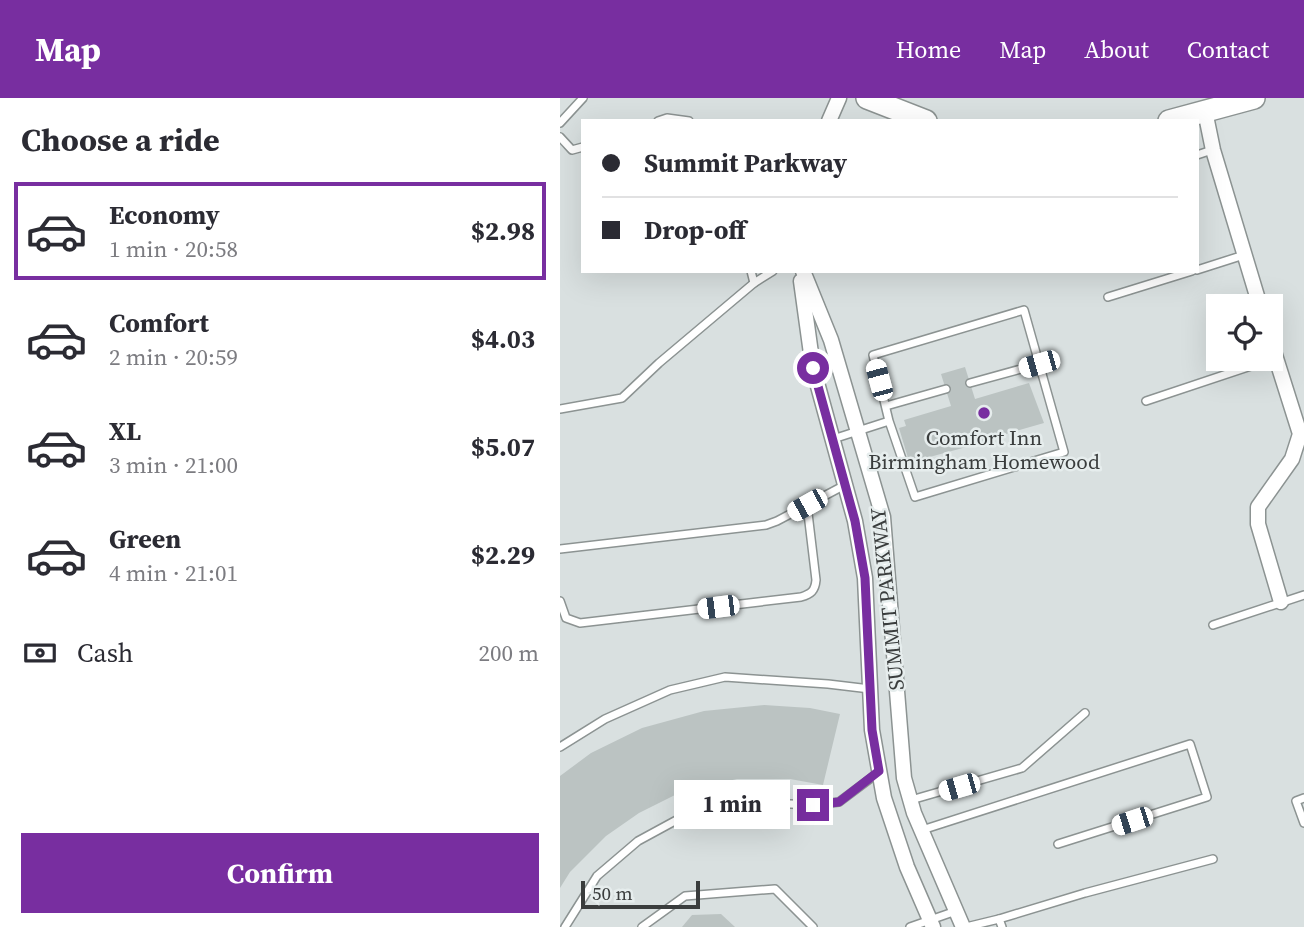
<!DOCTYPE html>
<meta charset="utf-8">
<style>
:root{--surface:#fff;--page:#f7f7f7;--text:#2b2b33;--muted:#7c7c81;--line:#e1e1e2;--accent:#782ea0}
body{margin:0;font-family:"Source Serif 4",serif;background:var(--page);color:var(--text);height:100vh;display:flex;flex-direction:column;font-size:26px;white-space:nowrap}
*{box-sizing:border-box;margin:0}
p{font-size:23px;color:var(--muted)}
.icon{flex:none;width:38px;height:38px;fill:none;stroke:currentColor;stroke-width:2;stroke-linecap:round;stroke-linejoin:round}
.map{position:relative;flex:1;overflow:hidden}
.panel{display:flex;flex-direction:column;background:var(--surface);width:560px}
.panel>*{flex:none}
.guide{position:absolute;left:21px;top:21px;width:618px;height:154px;border-radius:0px;box-shadow:0 7px 28px #0002;display:grid;align-content:center;height:154px;padding:0 21px;background:var(--surface)}
.fabs{position:absolute;left:646px;top:196px;display:grid;gap:14px}
.fabs a{display:grid;place-items:center;width:77px;height:77px;border-radius:0px;background:var(--surface);box-shadow:0 7px 28px #0002;font-size:35px}
.scale{position:absolute;left:21px;bottom:18px;width:119px;box-sizing:border-box;padding-left:7px;border:4px solid #3a3d3d;border-top:0;font-size:19px;line-height:24px;white-space:nowrap;color:#3a3d3d;-webkit-text-stroke:5px #e6eded;paint-order:stroke}
.end{position:absolute;width:32px;height:32px;margin:-16px;border:9px solid #782ea0;background:#fff;box-shadow:0 0 0 4px #fff}
.from{border-radius:50%}
.bubble{position:absolute;height:49px;border-radius:0px;background:var(--surface);box-shadow:0 7px 28px #0002;font-size:23px;font-weight:700;line-height:49px;text-align:center}
.car{position:absolute;width:21px;height:42px;margin:-21px -10px;border-radius:9px;box-shadow:0 0 5px 2px #0007;background:linear-gradient(#fff 24%,#345 0 40%,#fff 0 76%,#345 0 86%,#fff 0)}
.guide b{display:flex;align-items:center;gap:24px;height:66px;font-size:26px}
.guide b+b{border-top:2px solid var(--line)}
.guide i{width:18px;height:18px;background:var(--text)}
ul{padding:0;list-style:none}
li{display:flex;align-items:center;gap:21px;height:98px;margin:0 14px 10px;padding:0 7px;border:4px solid transparent;border-radius:0px}
li div{flex:1}
li b{display:block;font-size:26px}
li em{font-style:normal;font-weight:700}
li.selected{border-color:var(--accent)}
li>.icon{width:63px;height:63px;stroke-width:1.5}
h2{padding:0 21px;font-size:32px;line-height:84px}
.pay{display:flex;align-items:center;gap:18px;height:77px;padding:0 21px;font-size:26px}
.pay p{margin-inline-start:auto}
.primary-button{display:flex;gap:14px;margin-top:auto;padding:14px 21px}
.primary-button a{flex:1;height:80px;border-radius:0px;background:var(--accent);color:#fff;font-size:28px;font-weight:700;line-height:80px;text-align:center}
header{display:flex;align-items:center;gap:42px;box-sizing:border-box;height:98px;padding:0 35px;background:var(--accent);color:#fff}
header strong{font-size:33px}
nav{display:flex;gap:38px;margin-inline-start:auto;font-size:24px}
main{display:flex;flex:1;min-height:0}
.map>svg:first-child{display:block}
.building{fill:#bbc3c2}
.lines{fill:none;stroke-linecap:round;stroke-linejoin:round}
.service-casing{stroke:#8c9392;stroke-width:10}
.minor-casing{stroke:#8c9392;stroke-width:17}
.secondary-casing{stroke:#8c9392;stroke-width:24}
.service{stroke:#fff;stroke-width:7}
.minor{stroke:#fff;stroke-width:14}
.secondary{stroke:#fff;stroke-width:21}
.route{stroke:#782ea0;stroke-width:9}
.poi-dot{fill:#782ea0;stroke:#e6eded;stroke-width:2.5}
.labels{text-anchor:middle;dominant-baseline:central;stroke-width:5;stroke-linejoin:round;paint-order:stroke}
.poi-label{font-size:21px;fill:#3a3d3d;stroke:#e6eded}
.street-label{font-size:21px;fill:#3a3d3d;stroke:#e6eded}
</style>
<header>
<strong>Map</strong>
<nav><a>Home</a><a>Map</a><a>About</a><a>Contact</a></nav>
</header>
<main>
<section class="panel">
<h2>Choose a ride</h2>
<ul>
<li class="selected"><svg class="icon" aria-label="car" viewBox="0 0 24 24"><path d="M5 17H2v-5l4-1 3-4h7l3 4 3 1v5h-3M9 17h6M6 11h13"/><circle cx="7" cy="17" r="2"/><circle cx="17" cy="17" r="2"/></svg><div><b>Economy</b><p>1 min · 20:58</p></div><em>$2.98</em></li>
<li><svg class="icon" aria-label="car" viewBox="0 0 24 24"><path d="M5 17H2v-5l4-1 3-4h7l3 4 3 1v5h-3M9 17h6M6 11h13"/><circle cx="7" cy="17" r="2"/><circle cx="17" cy="17" r="2"/></svg><div><b>Comfort</b><p>2 min · 20:59</p></div><em>$4.03</em></li>
<li><svg class="icon" aria-label="car" viewBox="0 0 24 24"><path d="M5 17H2v-5l4-1 3-4h7l3 4 3 1v5h-3M9 17h6M6 11h13"/><circle cx="7" cy="17" r="2"/><circle cx="17" cy="17" r="2"/></svg><div><b>XL</b><p>3 min · 21:00</p></div><em>$5.07</em></li>
<li><svg class="icon" aria-label="car" viewBox="0 0 24 24"><path d="M5 17H2v-5l4-1 3-4h7l3 4 3 1v5h-3M9 17h6M6 11h13"/><circle cx="7" cy="17" r="2"/><circle cx="17" cy="17" r="2"/></svg><div><b>Green</b><p>4 min · 21:01</p></div><em>$2.29</em></li>
</ul>
<div class="pay"><svg class="icon" aria-label="cash" viewBox="0 0 24 24"><path d="M3 7h18v10H3z"/><circle cx="12" cy="12" r="2"/></svg>Cash<p>200 m</p></div>
<div class="primary-button"><a>Confirm</a></div>
</section>
<div class="map">
<svg width="744" height="829" viewBox="0 0 744 829">
<rect width="100%" height="100%" fill="#d9e0e0"/>
<!-- building -->
<g class="building">
<polygon points="405,269 415,301 469,285 484,325 432,340 432,342 355,363 354,359 348,360 339,330 346,328 344,322 391,308 381,276"/>
<polygon points="204,607 250,610 280,616 263,687 230,681 177,681 121,694 79,715 46,738 10,774 0,790 0,678 31,655 82,630 144,613"/>
<polygon points="161,816 175,829 122,829 132,817"/>
</g>
<g class="lines">
<!-- service casing -->
<g class="service-casing">
<g id="service">
<polyline points="98,23 107,20 129,23"/>
<polyline points="0,25 23,0"/>
<polyline points="0,39 12,52 23,49"/>
<polyline points="637,57 652,52"/>
<polyline points="637,172 684,157"/>
<polyline points="191,173 194,185 213,173"/>
<polyline points="548,199 632,173"/>
<polyline points="410,285 479,266"/>
<polyline points="586,303 715,260"/>
<polyline points="326,308 386,291"/>
<polyline points="0,311 62,300 99,265 194,185"/>
<polyline points="273,341 329,323 355,399 504,354 464,212 313,257 329,323"/>
<polyline points="0,451 206,427 217,423 285,387"/>
<path d="M0,503L6,520L20,525L241,499C251,496 255,493 256,482L247,407"/>
<polyline points="653,527 744,497"/>
<polyline points="0,649 45,621 110,592 165,579 268,586 310,591"/>
<polyline points="744,700 736,703 744,725"/>
<polyline points="351,702 462,670 525,615"/>
<polyline points="362,732 630,646 647,699 498,746"/>
<polyline points="439,821 525,795 653,761"/>
<polyline points="5,829 37,778 78,743 124,718 188,704 253,707 279,704 319,674"/>
<polyline points="82,829 125,798 215,791 253,829"/>
<polyline points="350,829 396,813"/>
<polyline points="406,829 439,821 442,829"/>
</g>
</g>
<!-- minor casing -->
<g class="minor-casing">
<g id="minor">
<polyline points="645,13 653,52 700,208"/>
<polyline points="269,23 279,0"/>
<polyline points="243,173 271,242 323,419 344,680 354,715 403,829"/>
<polyline points="241,183 253,270 295,423 305,480 312,632 324,700 347,769 373,829"/>
<polyline points="710,241 740,336 732,361 698,409 698,426 721,504"/>
</g>
</g>
<!-- secondary casing -->
<g class="secondary-casing">
<g id="secondary">
<polyline points="307,0 366,23"/>
<polyline points="609,23 694,0"/>
</g>
</g>
<!-- service -->
<use href="#service" class="service"/>
<!-- minor -->
<use href="#minor" class="minor"/>
<!-- secondary -->
<use href="#secondary" class="secondary"/>
</g>
<g class="lines">
<!-- route -->
<polyline class="route" points="253,707 279,704 319,673 312,632 305,480 295,423 253,270"/>
</g>
<!-- markers -->
<circle class="poi-dot" cx="424" cy="315" r="7"/>
<g class="labels">
<!-- poi labels -->
<g class="poi-label">
<text x="424" y="339">Comfort Inn<tspan x="424" dy="24">Birmingham Homewood</tspan></text>
</g>
<!-- street labels -->
<g class="street-label">
<text transform="translate(327 501) rotate(-96)">SUMMIT PARKWAY</text>
</g>
</g>
</svg>
<div class="fabs">
<a><svg class="icon" aria-label="locate" viewBox="0 0 24 24"><circle cx="12" cy="12" r="6"/><path d="M12 2v4M12 18v4M2 12h4M18 12h4"/></svg></a>
</div>
<div class="scale">50 m</div>
<i class="end from" style="left:253px;top:270px"></i>
<i class="end" style="left:253px;top:707px"></i>
<div class="bubble" style="left:114px;top:682px;width:116px">1 min</div>
<i class="car" style="left:479px;top:266px;rotate:254deg"></i>
<i class="car" style="left:319px;top:282px;rotate:345deg"></i>
<i class="car" style="left:247px;top:407px;rotate:241deg"></i>
<i class="car" style="left:158px;top:509px;rotate:263deg"></i>
<i class="car" style="left:399px;top:689px;rotate:254deg"></i>
<i class="car" style="left:572px;top:723px;rotate:252deg"></i>
<div class="guide">
<b><i class="from"></i>Summit Parkway</b>
<b><i></i>Drop-off</b>
</div>
</div>
</main>
